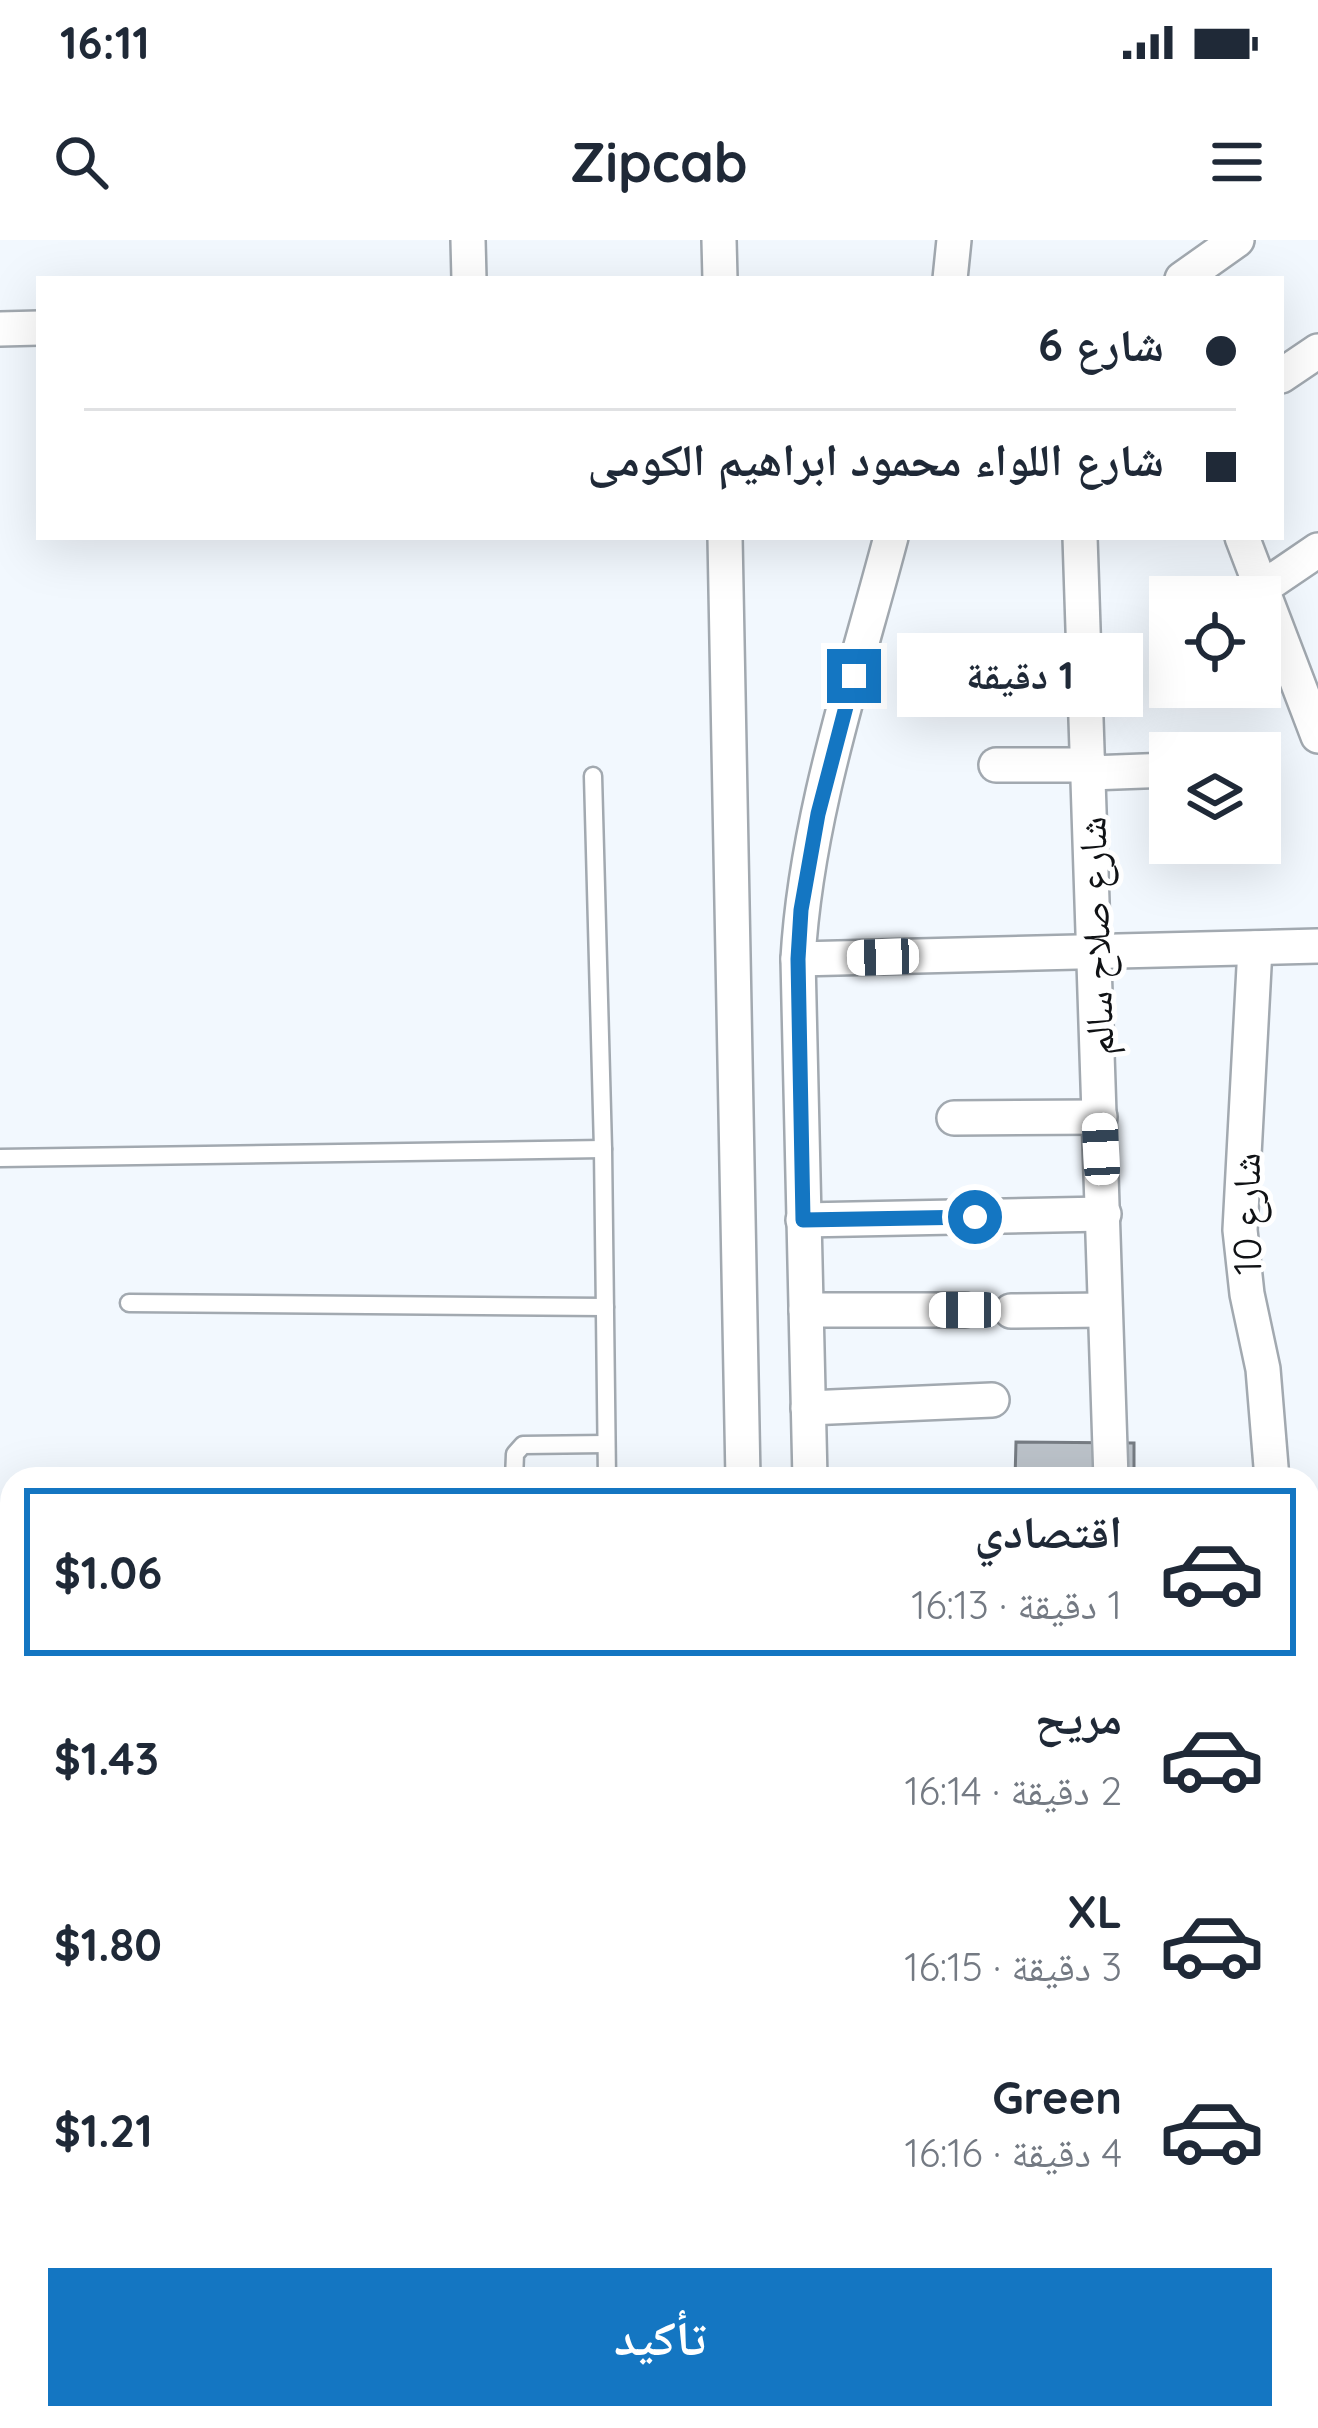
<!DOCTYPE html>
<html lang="ar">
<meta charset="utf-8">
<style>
:root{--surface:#fff;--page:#f6f6f7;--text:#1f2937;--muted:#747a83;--line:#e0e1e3;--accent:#1476c2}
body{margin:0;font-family:Quicksand,"Noto Naskh Arabic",sans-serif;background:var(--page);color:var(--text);direction:rtl;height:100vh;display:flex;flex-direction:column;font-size:45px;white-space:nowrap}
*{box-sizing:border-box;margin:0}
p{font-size:39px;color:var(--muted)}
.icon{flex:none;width:66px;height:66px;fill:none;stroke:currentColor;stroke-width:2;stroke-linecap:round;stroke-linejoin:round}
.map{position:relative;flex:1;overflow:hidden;direction:ltr}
.details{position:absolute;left:0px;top:1227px;width:1320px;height:963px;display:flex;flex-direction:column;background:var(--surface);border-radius:36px 36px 0 0;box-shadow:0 12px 48px #0002;direction:rtl}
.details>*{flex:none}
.banner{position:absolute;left:36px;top:36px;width:1248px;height:264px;border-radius:0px;box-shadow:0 12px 48px #0002;direction:rtl;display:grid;align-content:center;height:264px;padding:0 48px;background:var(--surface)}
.controls{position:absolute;left:1149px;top:336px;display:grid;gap:24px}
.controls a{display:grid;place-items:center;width:132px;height:132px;border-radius:0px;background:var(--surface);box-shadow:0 12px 48px #0002;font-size:60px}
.end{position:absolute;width:54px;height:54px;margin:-27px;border:15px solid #1476c2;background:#fff;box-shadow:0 0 0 6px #fff}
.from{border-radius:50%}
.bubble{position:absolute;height:84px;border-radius:0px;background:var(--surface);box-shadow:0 12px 48px #0002;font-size:39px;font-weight:700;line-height:84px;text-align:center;direction:rtl}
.car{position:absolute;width:36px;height:72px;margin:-36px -18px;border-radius:15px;box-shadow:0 0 9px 3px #0007;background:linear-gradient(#fff 24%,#345 0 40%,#fff 0 76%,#345 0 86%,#fff 0)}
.banner b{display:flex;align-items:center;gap:42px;height:114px;font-size:45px}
.banner b+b{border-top:3px solid var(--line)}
.banner i{width:30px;height:30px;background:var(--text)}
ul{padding:21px 0 0;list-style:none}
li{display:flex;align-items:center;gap:36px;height:168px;margin:0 24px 18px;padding:0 24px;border:6px solid transparent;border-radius:0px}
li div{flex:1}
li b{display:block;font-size:45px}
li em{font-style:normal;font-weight:700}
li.selected{border-color:var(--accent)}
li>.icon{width:108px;height:108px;stroke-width:1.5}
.button{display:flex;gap:24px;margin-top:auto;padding:24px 48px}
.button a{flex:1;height:138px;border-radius:0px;background:var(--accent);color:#fff;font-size:48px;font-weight:700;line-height:138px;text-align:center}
.status{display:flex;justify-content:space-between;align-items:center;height:84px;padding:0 60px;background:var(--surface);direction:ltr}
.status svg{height:33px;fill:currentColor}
header{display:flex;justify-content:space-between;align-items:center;height:156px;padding:0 48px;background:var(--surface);font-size:54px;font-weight:700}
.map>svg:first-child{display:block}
.building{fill:#bcc3ca;stroke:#767c83;stroke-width:3}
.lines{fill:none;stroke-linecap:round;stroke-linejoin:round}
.service-casing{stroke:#a2a9b0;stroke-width:21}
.minor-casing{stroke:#a2a9b0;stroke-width:38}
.service{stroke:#fff;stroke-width:16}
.minor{stroke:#fff;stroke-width:33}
.route{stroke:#1476c2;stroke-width:15}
.labels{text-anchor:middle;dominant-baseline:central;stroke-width:10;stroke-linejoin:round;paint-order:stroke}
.street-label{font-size:39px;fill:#101215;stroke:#fff}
</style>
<div class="status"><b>16:11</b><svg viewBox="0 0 49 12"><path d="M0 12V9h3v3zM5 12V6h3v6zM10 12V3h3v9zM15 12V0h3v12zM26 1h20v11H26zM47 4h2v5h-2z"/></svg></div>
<header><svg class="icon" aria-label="menu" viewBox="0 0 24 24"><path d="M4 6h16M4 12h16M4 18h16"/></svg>Zipcab<svg class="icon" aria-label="search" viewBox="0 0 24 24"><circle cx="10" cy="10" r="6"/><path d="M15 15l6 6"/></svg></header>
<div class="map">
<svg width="1318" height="2188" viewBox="0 0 1318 2188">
<rect width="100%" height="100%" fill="#f2f8fe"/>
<!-- building -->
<polygon class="building" points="1016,1202 1134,1203 1134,1239 1015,1239"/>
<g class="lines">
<!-- service casing -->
<g class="service-casing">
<g id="service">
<polyline points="593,536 603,909 607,1239"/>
<polyline points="0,918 603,909"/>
<polyline points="129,1063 605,1067"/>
<polyline points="514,1239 515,1214 523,1205 606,1204"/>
<polyline points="0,1335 0,1346 12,1346"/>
<polyline points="0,1534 12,1533"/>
<polyline points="0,1793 12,1792"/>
<polyline points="340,2178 340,2188"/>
<polyline points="620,2178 620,2188"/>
<polyline points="510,2181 510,2188"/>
<polyline points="69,2188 70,2178"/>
</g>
</g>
<!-- minor casing -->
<g class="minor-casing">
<g id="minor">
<polyline points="468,0 469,39"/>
<polyline points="719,0 720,39"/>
<polyline points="950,39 954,0"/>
<polyline points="1182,39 1237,0"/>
<polyline points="0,89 39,88"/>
<polyline points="1281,136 1318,111"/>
<polyline points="725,297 743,1239"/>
<polyline points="1080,297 1111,1239"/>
<polyline points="1242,297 1318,496"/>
<polyline points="1262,348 1318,310"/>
<polyline points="996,525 1090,525"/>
<polyline points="1090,533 1170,530"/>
<polyline points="1255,708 1240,990 1247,1054 1263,1129 1272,1239"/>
<polyline points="798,719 1318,706"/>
<polyline points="954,878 1100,877"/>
<polyline points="803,980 1104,974"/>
<polyline points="806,1070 965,1070"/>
<polyline points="1011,1071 1105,1070"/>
<polyline points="808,1168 992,1160"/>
<path d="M810,1239L798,719C806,577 855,434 891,297"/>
<polyline points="1308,1317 1318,1317"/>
<polyline points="1308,1515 1318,1515"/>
<polyline points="1308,1622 1308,1654"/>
<polyline points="1308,1803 1318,1802"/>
<polyline points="1308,2084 1318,2084"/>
<polyline points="761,2178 761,2188"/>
<polyline points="831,2178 831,2188"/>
<polyline points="1135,2178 1136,2188"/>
<polyline points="1259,2178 1259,2188"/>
</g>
</g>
<!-- service -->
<use href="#service" class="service"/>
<!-- minor -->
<use href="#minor" class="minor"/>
</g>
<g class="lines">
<!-- route -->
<polyline class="route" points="854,436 818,574 801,670 798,719 803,980 975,977"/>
</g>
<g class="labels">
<!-- street labels -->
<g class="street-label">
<text transform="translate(1095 696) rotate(-92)">شارع صلاح سالم</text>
<text transform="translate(1246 974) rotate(-91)">شارع 10</text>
</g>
</g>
</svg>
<div class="controls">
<a><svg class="icon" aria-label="locate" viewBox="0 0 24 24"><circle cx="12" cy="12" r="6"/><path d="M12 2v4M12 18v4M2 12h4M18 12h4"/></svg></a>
<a><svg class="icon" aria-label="layers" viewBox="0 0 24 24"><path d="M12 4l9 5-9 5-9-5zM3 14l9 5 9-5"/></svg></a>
</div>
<i class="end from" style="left:975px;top:977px"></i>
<i class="end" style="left:854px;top:436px"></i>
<div class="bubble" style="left:897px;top:393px;width:246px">1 دقيقة</div>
<i class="car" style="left:883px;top:717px;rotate:268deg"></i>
<i class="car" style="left:1101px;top:909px;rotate:357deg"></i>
<i class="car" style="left:965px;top:1070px;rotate:270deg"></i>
<div class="banner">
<b><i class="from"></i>شارع 6</b>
<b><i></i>شارع اللواء محمود ابراهيم الكومى</b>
</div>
<section class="details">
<ul>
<li class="selected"><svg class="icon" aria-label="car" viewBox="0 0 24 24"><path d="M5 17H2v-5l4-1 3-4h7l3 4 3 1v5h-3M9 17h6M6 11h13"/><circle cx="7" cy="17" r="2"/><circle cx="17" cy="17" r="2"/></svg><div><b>اقتصادي</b><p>1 دقيقة · 16:13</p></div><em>$1.06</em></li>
<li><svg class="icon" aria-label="car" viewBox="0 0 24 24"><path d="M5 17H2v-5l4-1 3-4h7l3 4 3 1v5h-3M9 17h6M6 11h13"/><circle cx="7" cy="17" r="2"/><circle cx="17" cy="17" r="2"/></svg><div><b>مريح</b><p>2 دقيقة · 16:14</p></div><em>$1.43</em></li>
<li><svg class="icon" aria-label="car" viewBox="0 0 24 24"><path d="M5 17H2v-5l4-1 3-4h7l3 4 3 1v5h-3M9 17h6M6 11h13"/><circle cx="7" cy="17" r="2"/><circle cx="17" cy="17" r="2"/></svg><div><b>XL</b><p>3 دقيقة · 16:15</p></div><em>$1.80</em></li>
<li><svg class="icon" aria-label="car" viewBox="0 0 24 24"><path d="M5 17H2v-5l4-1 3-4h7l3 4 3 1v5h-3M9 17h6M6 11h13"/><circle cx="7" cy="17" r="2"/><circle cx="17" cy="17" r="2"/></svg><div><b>Green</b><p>4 دقيقة · 16:16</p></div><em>$1.21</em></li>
</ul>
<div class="button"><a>تأكيد</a></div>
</section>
</div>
